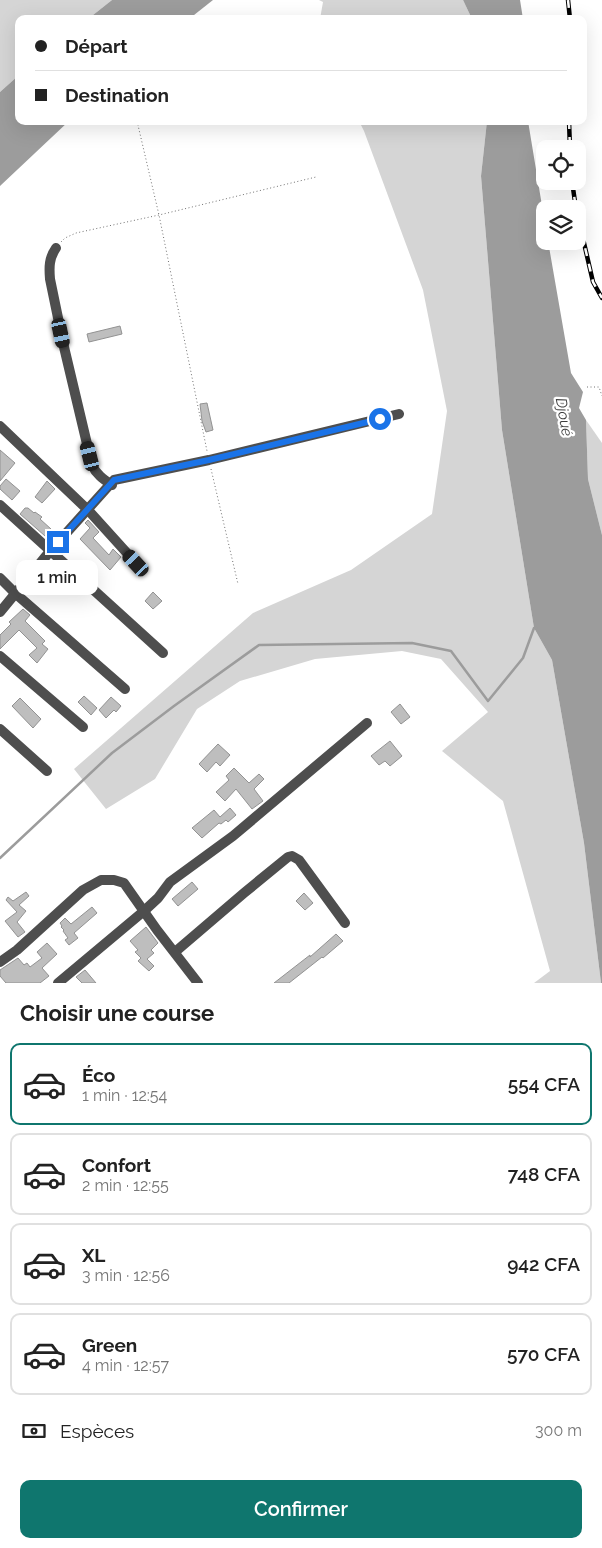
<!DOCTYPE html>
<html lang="fr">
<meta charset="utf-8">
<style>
:root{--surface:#fff;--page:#f2f2f2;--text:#222;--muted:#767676;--line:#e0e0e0;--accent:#0f766e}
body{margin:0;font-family:Raleway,sans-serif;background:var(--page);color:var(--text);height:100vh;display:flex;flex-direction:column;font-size:19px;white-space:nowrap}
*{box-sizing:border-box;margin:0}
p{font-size:16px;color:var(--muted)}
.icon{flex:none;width:28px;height:28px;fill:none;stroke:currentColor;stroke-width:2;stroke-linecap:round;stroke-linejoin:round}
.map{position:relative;height:983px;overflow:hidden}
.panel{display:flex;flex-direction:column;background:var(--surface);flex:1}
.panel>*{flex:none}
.hud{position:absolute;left:15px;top:15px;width:572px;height:110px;border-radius:10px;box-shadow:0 5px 20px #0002;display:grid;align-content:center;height:110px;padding:0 20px;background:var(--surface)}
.buttons{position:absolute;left:536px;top:140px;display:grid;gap:10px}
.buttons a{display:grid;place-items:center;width:50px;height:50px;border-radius:10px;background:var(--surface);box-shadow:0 5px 20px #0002;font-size:25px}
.end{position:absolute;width:22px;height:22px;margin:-11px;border:6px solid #1a73e8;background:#fff;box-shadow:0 0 0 2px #fff}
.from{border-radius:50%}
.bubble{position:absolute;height:35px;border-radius:10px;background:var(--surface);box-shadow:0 5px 20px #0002;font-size:16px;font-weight:600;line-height:35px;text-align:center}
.car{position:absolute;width:15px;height:30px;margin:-15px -8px;border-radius:6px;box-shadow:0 0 4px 1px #0007;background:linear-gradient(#222 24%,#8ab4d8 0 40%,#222 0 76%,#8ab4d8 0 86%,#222 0)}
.hud b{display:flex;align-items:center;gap:18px;height:48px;font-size:19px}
.hud b+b{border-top:1px solid var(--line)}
.hud i{width:12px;height:12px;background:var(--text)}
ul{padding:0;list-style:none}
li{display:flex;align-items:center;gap:15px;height:82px;margin:0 10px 8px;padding:0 10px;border:2px solid var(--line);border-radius:10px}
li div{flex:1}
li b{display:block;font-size:19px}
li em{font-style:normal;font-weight:600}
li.current{border-color:var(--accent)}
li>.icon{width:45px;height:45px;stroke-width:1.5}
h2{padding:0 20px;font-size:22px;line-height:60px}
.pay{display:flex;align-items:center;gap:12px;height:55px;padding:0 20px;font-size:19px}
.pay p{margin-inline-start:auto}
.action{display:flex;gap:10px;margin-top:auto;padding:10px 20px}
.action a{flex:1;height:58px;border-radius:10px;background:var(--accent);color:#fff;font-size:20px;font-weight:600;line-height:58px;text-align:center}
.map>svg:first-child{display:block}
.green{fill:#d5d5d5}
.water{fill:#9c9c9c}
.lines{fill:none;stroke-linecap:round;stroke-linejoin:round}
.stream{stroke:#9c9c9c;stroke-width:2.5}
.building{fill:#bebebe;stroke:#929292}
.path{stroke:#707070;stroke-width:1;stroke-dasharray:1 2.5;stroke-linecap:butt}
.minor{stroke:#4e4e4e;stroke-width:10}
.rail-casing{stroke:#000;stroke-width:4.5}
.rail{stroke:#fff;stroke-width:2.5;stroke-dasharray:8;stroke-linecap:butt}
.route{stroke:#1a73e8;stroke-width:6}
.labels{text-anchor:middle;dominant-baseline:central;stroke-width:4.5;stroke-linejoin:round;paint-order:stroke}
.water-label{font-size:15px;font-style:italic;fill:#3d3d3d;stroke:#fff}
</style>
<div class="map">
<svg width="602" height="983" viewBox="0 0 602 983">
<rect width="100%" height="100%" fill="#fff"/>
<!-- green -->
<g class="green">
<polygon points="0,0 112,0 88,19 19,19 19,75 0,92"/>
<polygon points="319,0 463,0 472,19 320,19 323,2"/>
<polygon points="359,121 487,121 481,176 502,430 534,628 552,660 584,843 601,983 534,983 550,971 503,801 442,751 488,712 441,659 402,651 315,659 240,681 197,709 155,779 106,809 74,769 253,613 351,570 432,514 447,411 423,290 364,131"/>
<polygon points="586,420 602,443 602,535 588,479"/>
</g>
<!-- water -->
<g class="water">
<polygon points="112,0 213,0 189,19 88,19"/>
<polygon points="463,0 520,0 523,19 472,19"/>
<polygon points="19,75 19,121 69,121 0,186 0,92"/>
<polygon points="487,121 528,121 545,224 545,241 548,241 571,373 583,392 579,408 586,420 588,479 602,535 602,983 601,983 584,843 552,660 534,628 502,430 481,176"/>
</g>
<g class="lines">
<!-- stream -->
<polyline class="stream" points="0,858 112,753 174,706 259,645 412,643 451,651 488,701 523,658 534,628 536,628"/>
</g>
<!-- building -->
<g class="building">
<polygon points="120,326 122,334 89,342 87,334"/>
<polygon points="207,403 213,430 206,432 202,421 200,404"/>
<polygon points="0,450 15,463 0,481"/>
<polygon points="6,479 20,491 12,500 0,489 0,486"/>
<polygon points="47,481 55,489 42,503 35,497"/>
<polygon points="25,508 28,508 34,513 35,512 42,517 40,519 51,529 45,536 20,514"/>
<polygon points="88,520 99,532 93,538 109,555 113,549 121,557 110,570 80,539 90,528 85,523"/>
<polygon points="153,592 162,601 153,609 145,601"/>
<polygon points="23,609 30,615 25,621 45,641 42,644 48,649 37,663 29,655 37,648 19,630 0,649 0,635 11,624 9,622"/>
<polygon points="84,696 97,708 91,715 78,702"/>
<polygon points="111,697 121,706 116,712 114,710 106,718 99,710"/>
<polygon points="20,698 41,719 33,728 12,706"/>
<polygon points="400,704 410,717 401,724 391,712"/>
<polygon points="390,741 402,756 390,766 385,761 379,765 371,756"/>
<polygon points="218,744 230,755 220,766 216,762 207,772 199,764"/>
<polygon points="234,768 249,783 259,774 264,779 254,789 263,801 252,809 236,789 225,801 216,792 229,780 226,776"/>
<polygon points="230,808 236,815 228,822 226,820 221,824 219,823 202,838 192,828 214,810 220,817"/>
<polygon points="192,882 198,889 178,906 172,899"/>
<polygon points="26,892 29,896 19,905 26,911 17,922 25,932 18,937 5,921 17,912 6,900 8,897 13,901"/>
<polygon points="304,893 313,903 305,910 296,901"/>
<polygon points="92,907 97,913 74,933 78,938 69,945 65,940 68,938 63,931 64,930 61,927 62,926 60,923 65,918 71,924"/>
<polygon points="146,927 158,943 151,950 154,953 147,959 154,966 149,971 138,961 141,958 135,952 138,950 130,941"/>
<polygon points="336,934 343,941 323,958 322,957 289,983 274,983 310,955 310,957"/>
<polygon points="47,943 57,954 42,968 49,976 40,983 6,983 0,976 0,970 18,958 24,965 27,963 30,967 42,958 37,952"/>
<polygon points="85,970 96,983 82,983 76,977"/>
</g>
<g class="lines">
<!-- path -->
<g class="path">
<polyline points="137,121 159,215 207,451"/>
<polyline points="61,242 65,238 76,233 159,215 316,177"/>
<polyline points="587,387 599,387 602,396"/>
<polyline points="211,469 238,584"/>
</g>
<!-- minor -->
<g class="minor">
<path d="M56,248C49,258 49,267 50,279L64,347L92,465C96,474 103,479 112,485"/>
<polyline points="0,426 88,510 136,563"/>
<polyline points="0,505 163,653"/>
<polyline points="0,578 16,594 125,689"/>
<polyline points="0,612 51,550 114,480 209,460 399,414"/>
<polyline points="0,656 83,727"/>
<polyline points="0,729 47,771"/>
<polyline points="175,952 244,893 288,857 292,856 299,860 345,923"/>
<polyline points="0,962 17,950 83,890 101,880 114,880 124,883 157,930 198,983"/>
<polyline points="58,983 144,911 158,898 170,882 233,836 367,723"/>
</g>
<!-- rail casing -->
<g class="rail-casing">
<g id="rail">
<polyline points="568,0 570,19"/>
<polyline points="569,121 570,149"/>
<polyline points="572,181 576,209"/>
<polyline points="578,217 593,282 602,298"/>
</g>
</g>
<!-- rail -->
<use href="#rail" class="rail"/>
</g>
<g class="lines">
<!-- route -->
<polyline class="route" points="58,542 114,480 209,460 380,419"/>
</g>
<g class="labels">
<!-- water labels -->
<g class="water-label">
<text transform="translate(564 417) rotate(80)">Djoué</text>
</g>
</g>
</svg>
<div class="buttons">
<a><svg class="icon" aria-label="locate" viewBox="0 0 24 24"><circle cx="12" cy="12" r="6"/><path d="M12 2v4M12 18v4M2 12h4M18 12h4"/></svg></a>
<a><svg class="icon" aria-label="layers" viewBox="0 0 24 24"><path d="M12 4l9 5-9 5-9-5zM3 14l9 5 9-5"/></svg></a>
</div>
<i class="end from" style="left:380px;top:419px"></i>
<i class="end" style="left:58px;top:542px"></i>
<div class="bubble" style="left:16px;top:560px;width:82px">1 min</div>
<i class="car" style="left:61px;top:333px;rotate:168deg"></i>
<i class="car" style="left:90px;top:456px;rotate:346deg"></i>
<i class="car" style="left:136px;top:563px;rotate:317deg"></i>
<div class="hud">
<b><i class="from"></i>Départ</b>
<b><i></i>Destination</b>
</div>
</div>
<section class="panel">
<h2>Choisir une course</h2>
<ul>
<li class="current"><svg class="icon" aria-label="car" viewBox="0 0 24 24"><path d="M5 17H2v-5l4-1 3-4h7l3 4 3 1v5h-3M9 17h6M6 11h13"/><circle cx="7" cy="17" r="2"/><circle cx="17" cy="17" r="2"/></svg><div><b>Éco</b><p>1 min · 12:54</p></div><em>554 CFA</em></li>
<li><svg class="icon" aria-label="car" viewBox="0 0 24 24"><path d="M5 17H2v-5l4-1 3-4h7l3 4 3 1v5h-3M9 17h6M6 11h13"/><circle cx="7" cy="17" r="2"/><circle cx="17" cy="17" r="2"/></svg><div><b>Confort</b><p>2 min · 12:55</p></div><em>748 CFA</em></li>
<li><svg class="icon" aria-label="car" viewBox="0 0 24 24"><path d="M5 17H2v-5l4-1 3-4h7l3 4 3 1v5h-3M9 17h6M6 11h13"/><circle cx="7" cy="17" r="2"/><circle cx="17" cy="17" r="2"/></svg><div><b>XL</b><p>3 min · 12:56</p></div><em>942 CFA</em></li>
<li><svg class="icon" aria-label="car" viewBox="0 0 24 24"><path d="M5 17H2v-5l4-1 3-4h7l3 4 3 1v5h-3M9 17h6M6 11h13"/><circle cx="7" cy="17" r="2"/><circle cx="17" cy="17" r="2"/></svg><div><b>Green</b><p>4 min · 12:57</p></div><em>570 CFA</em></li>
</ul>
<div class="pay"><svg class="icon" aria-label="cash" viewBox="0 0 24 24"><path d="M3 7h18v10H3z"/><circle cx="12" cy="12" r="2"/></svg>Espèces<p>300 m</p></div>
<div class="action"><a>Confirmer</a></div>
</section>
